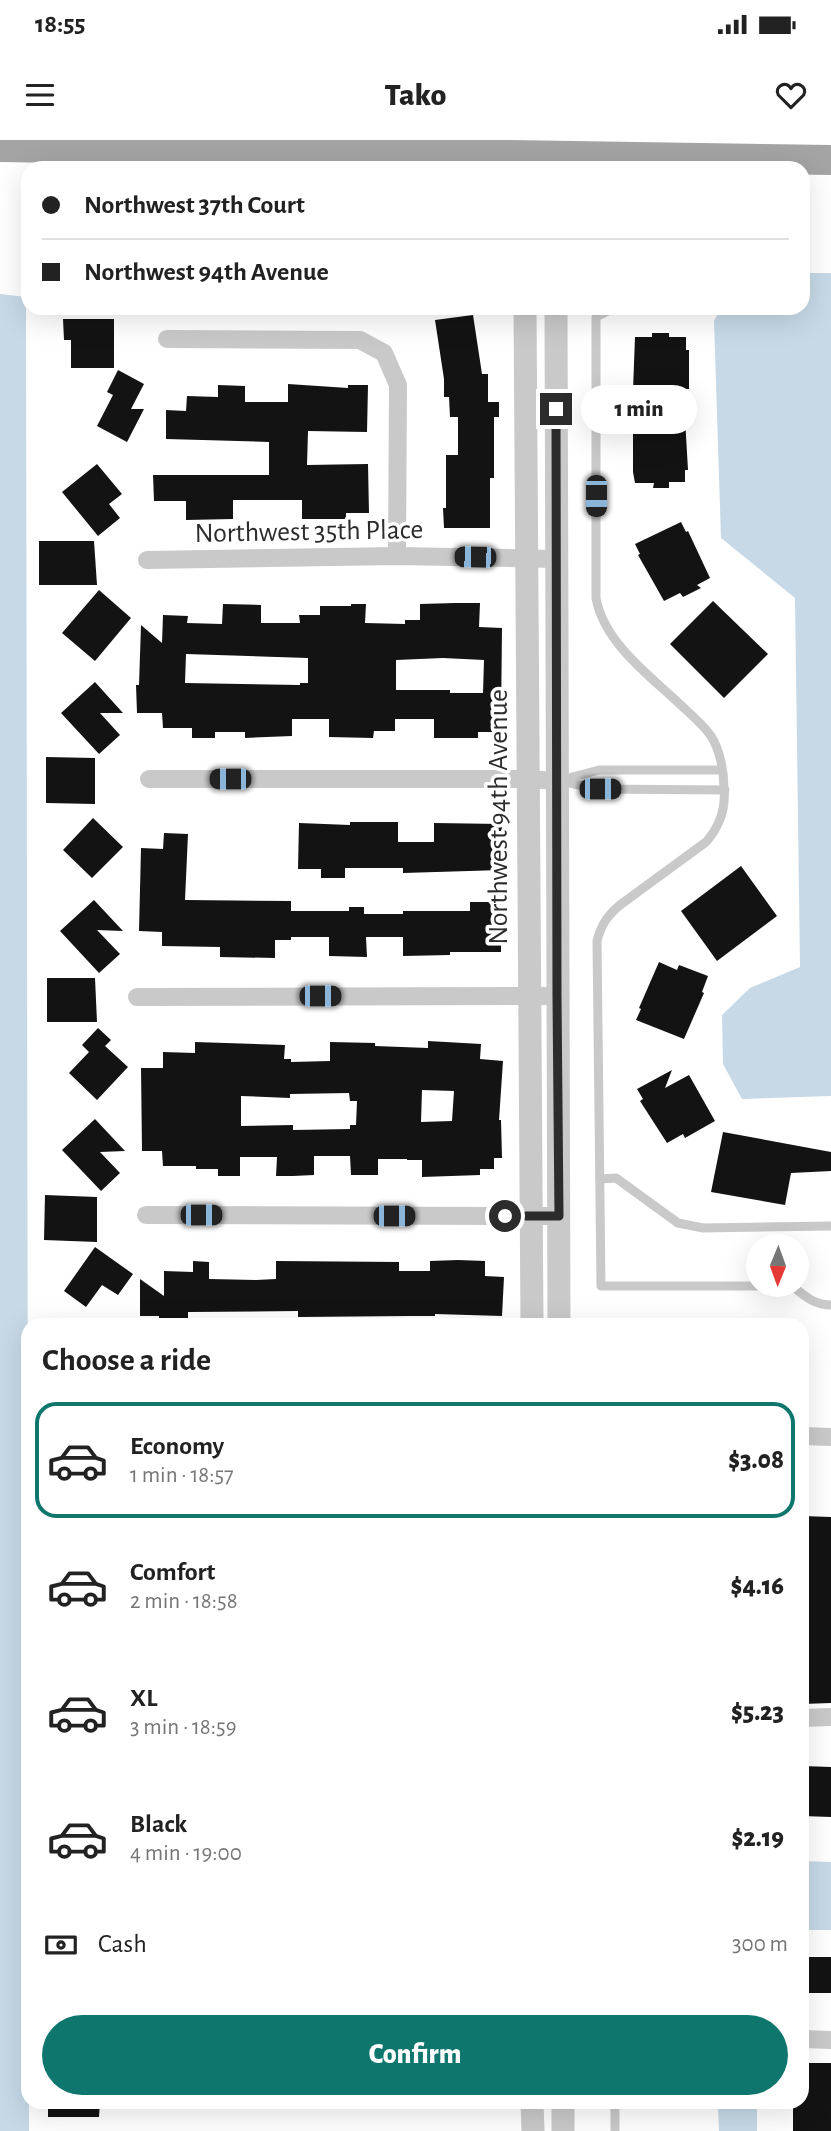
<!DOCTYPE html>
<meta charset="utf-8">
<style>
:root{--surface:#fff;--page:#f2f2f2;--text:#222;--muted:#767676;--line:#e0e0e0;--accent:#0f766e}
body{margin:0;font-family:"Alegreya Sans",sans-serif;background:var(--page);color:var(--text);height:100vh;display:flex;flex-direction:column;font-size:26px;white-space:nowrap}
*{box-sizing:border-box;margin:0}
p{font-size:23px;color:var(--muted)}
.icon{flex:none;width:38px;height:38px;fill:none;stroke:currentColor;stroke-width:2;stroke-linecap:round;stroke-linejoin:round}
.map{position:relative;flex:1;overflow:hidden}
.drawer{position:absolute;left:21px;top:1178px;width:788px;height:791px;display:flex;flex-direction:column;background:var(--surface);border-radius:21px;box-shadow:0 7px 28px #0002}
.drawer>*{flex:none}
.banner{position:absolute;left:21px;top:21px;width:789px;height:154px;border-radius:21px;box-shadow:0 7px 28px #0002;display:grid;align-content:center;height:154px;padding:0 21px;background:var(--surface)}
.needle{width:46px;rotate:181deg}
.fabs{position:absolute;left:746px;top:1094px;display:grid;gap:14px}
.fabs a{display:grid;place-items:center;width:63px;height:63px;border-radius:50%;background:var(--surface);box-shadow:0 7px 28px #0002;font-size:35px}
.end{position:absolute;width:32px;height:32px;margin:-16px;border:9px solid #2c2c2c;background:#fff;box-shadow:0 0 0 4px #fff}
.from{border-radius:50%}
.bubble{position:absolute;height:49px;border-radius:24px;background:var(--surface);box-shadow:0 7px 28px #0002;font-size:23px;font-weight:800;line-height:49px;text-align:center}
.car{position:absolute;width:21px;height:42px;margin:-21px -10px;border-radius:9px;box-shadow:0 0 5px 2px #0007;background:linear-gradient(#222 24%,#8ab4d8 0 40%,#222 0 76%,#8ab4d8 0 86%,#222 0)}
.banner b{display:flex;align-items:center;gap:24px;height:66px;font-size:26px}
.banner b+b{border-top:2px solid var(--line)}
.banner i{width:18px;height:18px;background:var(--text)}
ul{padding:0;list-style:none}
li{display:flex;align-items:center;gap:21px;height:116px;margin:0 14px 10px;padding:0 7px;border:4px solid transparent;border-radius:21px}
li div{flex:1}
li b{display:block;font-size:26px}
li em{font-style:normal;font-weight:800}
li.current{border-color:var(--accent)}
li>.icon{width:63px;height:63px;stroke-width:1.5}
h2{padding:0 21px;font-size:32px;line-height:84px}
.pay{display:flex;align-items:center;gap:18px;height:77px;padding:0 21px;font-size:26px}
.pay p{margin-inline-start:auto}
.cta{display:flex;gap:14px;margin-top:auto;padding:14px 21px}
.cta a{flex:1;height:80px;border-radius:42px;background:var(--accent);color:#fff;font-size:28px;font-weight:800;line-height:80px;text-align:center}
.status{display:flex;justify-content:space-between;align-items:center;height:49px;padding:0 35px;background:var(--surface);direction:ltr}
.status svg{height:19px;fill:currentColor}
header{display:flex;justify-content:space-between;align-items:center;height:91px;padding:0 21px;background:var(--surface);font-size:32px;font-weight:800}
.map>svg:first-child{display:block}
.water{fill:#c7d9e7}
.building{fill:#131313;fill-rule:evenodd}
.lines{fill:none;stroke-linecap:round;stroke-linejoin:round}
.service{stroke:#c9c9c9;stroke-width:9}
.minor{stroke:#c9c9c9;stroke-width:18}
.tertiary{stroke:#c9c9c9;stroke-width:23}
.primary{stroke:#a4a4a4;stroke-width:30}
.route{stroke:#2c2c2c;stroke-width:9}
.labels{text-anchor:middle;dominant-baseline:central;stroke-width:7;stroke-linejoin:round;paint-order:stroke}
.street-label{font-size:28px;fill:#2c2c2c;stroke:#fff}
</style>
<div class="status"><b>18:55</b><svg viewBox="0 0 49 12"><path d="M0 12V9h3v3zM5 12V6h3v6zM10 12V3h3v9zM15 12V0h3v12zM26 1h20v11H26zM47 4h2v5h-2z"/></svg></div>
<header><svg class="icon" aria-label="menu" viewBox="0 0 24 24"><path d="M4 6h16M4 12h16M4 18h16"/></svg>Tako<svg class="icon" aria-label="heart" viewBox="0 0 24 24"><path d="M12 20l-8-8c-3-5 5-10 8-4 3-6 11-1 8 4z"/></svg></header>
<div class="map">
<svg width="831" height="1991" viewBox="0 0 831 1991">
<rect width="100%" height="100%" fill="#fff"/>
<!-- water -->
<g class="water">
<polygon points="803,133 831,133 831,956 742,959 723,924 722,875 750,848 800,827 795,458 721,398 714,181 721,168 803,168"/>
<polygon points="0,154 26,157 29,1991 0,1991"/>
<polygon points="802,1721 831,1722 831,1790 802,1790"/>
<polygon points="730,1962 757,1962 757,1991 719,1991 718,1967"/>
</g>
<!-- building -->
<g class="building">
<polygon points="473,175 482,234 488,234 488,262 499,262 499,277 494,277 494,338 490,338 490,388 444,388 443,368 446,368 446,315 458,315 458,277 450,277 449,257 444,257 444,239 435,180"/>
<polygon points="63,179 114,179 114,228 71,228 71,200 64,200"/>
<polygon points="652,193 669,193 669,197 686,197 686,210 689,210 689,249 686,249 686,261 684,261 688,330 685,330 685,342 669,342 669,348 653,348 654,343 635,343 633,332 633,292 635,292 634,250 633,250 635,197 652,197"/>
<polygon points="118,230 144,244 131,269 144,269 127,302 97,286 113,255 107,252"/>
<polygon points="288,244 348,248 348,245 368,245 367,292 308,291 307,325 368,324 369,373 346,373 346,379 302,379 302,360 233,360 233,379 186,380 186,361 154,361 153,335 269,335 269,302 166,299 166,270 186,271 187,256 218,257 218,245 245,246 245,262 288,262"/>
<polygon points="97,324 122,354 109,364 120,378 98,396 62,352"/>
<polygon points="681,382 686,392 688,391 710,438 697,445 701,448 683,457 680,453 664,461 638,415 640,414 635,404"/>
<polygon points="39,401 94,401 97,445 39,445"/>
<polygon points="99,450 131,478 95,521 62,493"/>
<polygon points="713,461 768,514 724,558 670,504"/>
<path d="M455,463H480L479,487L502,488L501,579L493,580V592H478V598H434V579H395V591H374L373,598L329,597V579H292V596L245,598V592H215V598H192V588H163L162,573H137L136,545H139L141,485L162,503L163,475L188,476L187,483L222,484L223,464L261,465V483H300L299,475H320V466H351V464H366L365,483L405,484V480H420V464ZM186,514L308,518V543H300V545L185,543ZM443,518L484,520L483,553H450V550H396V520Z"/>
<polygon points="95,542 123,573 100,573 120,595 99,614 61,573"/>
<polygon points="46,617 95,618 95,664 46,663"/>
<polygon points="93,678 123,707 92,738 63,710"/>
<polygon points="350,682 398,682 398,702 434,702 434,683 502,684 502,730 403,733 403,728 345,728 345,738 321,738 321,729 298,729 299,683 350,685"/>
<polygon points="164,693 188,694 185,760 291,761 291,771 349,771 349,767 364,767 364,774 403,774 403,771 470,771 470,762 501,762 501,812 450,812 450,815 403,816 403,797 366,797 367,817 329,816 329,797 291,797 291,800 275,800 275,818 220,817 220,807 162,806 162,792 139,791 141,708 163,709"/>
<polygon points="741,726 777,776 717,821 681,771"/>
<polygon points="94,760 123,791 97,790 120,814 99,833 60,791"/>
<polygon points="659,822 677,830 679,825 708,836 702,852 704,853 684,899 636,880 641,869 639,868"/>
<polygon points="47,838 95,838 97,882 47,882"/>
<polygon points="98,888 111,900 105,906 128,927 97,960 69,933 89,912 82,905"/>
<path d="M428,901L481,904L480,919L503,921L499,980H501L502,1018H494V1029H480V1035L422,1037V1020H407V1019H378V1035H351L350,1016H314V1035L293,1036H276L277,1017H240V1036H218V1029H196V1026H163L162,1011H142L141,928H163V912L195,913V902L285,905L284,919H291V922L330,921V902L375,903V906L428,908ZM422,950L454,951L452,981L421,982ZM349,953L350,961H357L356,985H350V989L293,990V985L241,986V956L290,958V954Z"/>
<polygon points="672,930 665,948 689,935 715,981 685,998 683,994 667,1003 640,961 643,959 637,949"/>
<polygon points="95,979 125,1011 100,1012 120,1033 101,1051 62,1010"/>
<polygon points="723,992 831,1012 831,1031 791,1033 785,1065 711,1052"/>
<polygon points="45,1055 97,1057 97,1102 44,1100"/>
<polygon points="95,1107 133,1134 118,1155 102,1145 86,1167 64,1151"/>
<polygon points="458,1120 485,1121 485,1136 504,1137 502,1176 435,1174 435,1176 409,1176 298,1177 298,1171 188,1172 188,1184 159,1184 159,1176 140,1176 140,1139 164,1156 164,1131 193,1132 193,1121 209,1122 209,1139 256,1140 276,1139 276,1121 399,1122 399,1131 430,1131 430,1121"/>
<polygon points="802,1376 831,1377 831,1563 802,1564"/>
<polygon points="802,1626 831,1627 831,1677 802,1676"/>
<rect x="802" y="1817" width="29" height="36"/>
<polygon points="802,1923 831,1923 831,1991 793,1991 793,1962 802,1962"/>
<polygon points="48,1962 100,1962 99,1977 48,1977"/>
</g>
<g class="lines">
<!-- service -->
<g class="service">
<path d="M614,168L596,177V458C604,504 653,538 685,569C694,577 704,586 711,596C720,610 724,632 724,648C726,669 720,686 706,702L620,765C607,776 601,785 597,801L601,1146H792C805,1156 814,1165 831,1165"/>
<polyline points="561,640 599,630 722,630"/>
<polyline points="559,641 600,649 725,650"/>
<polyline points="600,1039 616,1038 678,1083 703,1088 831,1086"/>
<polyline points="615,1962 615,1991"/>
</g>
<!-- minor -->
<g class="minor">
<polyline points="167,199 360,200 384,213 398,245 397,416"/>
<polyline points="147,420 397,416 557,419"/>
<polyline points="149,639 528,639 557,641"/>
<polyline points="137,857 557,856"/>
<polyline points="146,1075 559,1076"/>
<polyline points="802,1296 831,1297"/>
<polyline points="802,1578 831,1577"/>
<polyline points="802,1899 831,1900"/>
</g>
<!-- tertiary -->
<g class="tertiary">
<polyline points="525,168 532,1185"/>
<polyline points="556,168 559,1185"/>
<polyline points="532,1962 533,1991"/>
<polyline points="563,1991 563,1962"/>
</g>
<!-- primary -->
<polyline class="primary" points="0,7 831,20"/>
</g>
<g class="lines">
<!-- route -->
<polyline class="route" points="505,1076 559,1076 557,856 556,269"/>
</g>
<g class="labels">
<!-- street labels -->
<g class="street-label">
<text transform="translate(309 392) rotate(-1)">Northwest 35th Place</text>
<text transform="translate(499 677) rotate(-90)">Northwest 94th Avenue</text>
</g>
</g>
</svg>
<div class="fabs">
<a><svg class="needle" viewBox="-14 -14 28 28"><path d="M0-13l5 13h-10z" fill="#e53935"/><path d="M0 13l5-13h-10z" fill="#767676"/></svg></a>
</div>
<i class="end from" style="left:505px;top:1076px"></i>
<i class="end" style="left:556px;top:269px"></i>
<div class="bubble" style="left:581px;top:245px;width:116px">1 min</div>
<i class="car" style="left:596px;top:356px;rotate:180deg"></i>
<i class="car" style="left:475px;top:417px;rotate:271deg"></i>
<i class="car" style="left:230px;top:639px;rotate:270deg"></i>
<i class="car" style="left:600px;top:649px;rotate:90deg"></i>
<i class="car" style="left:320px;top:856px;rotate:90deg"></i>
<i class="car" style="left:201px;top:1075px;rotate:90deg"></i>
<i class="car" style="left:394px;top:1076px;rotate:90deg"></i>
<div class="banner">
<b><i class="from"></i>Northwest 37th Court</b>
<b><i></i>Northwest 94th Avenue</b>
</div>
<section class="drawer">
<h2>Choose a ride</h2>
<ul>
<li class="current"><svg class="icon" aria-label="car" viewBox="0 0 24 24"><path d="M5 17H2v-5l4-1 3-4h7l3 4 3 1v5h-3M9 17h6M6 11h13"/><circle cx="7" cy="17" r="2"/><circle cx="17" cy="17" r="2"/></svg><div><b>Economy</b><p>1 min · 18:57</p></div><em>$3.08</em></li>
<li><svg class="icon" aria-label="car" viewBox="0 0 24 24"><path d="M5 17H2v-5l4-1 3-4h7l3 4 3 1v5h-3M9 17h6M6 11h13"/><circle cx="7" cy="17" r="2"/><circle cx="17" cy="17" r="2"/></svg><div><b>Comfort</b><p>2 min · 18:58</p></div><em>$4.16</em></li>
<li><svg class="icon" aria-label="car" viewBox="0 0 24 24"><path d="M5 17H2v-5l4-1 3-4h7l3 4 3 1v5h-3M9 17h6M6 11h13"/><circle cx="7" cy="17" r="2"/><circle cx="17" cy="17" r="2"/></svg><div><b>XL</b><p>3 min · 18:59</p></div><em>$5.23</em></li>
<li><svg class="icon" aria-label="car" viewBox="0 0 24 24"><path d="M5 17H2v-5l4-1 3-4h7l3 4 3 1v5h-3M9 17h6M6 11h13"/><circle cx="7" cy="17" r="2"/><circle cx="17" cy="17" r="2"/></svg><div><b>Black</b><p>4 min · 19:00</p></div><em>$2.19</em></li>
</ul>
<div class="pay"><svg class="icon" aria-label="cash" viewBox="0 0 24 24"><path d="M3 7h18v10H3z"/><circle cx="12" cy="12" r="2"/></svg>Cash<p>300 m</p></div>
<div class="cta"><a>Confirm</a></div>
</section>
</div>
